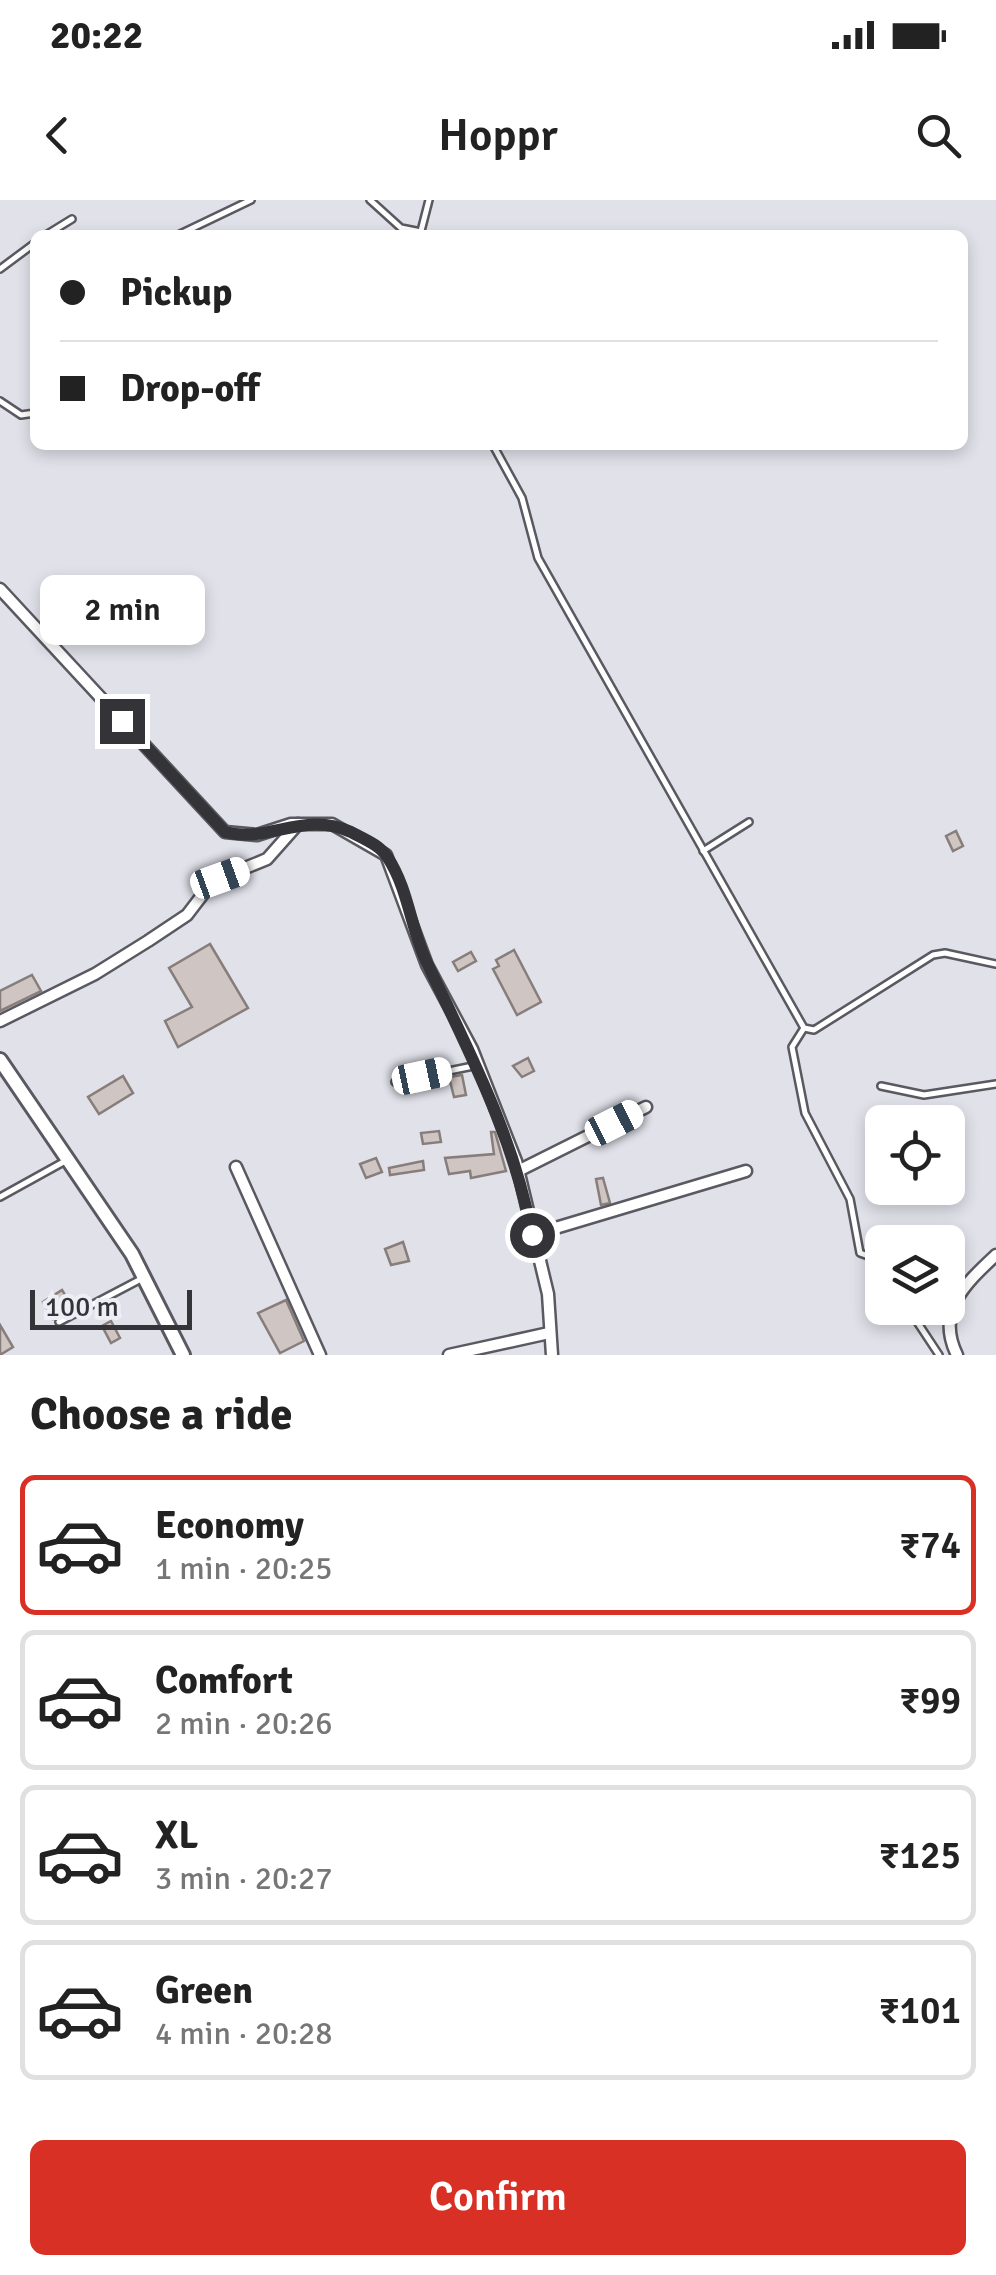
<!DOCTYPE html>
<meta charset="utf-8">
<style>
:root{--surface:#fff;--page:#f2f2f2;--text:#222;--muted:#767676;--line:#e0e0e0;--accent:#d93025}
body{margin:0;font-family:Signika,sans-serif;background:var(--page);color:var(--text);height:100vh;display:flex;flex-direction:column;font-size:38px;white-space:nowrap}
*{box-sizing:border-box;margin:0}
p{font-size:32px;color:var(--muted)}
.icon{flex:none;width:55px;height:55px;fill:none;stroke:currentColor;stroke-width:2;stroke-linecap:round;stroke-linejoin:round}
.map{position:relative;height:1155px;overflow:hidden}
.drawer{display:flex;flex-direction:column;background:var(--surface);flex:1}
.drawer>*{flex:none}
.hud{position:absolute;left:30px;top:30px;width:938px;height:220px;border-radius:15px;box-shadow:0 5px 15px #0003;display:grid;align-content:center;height:220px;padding:0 30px;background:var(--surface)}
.controls{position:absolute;left:865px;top:905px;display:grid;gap:20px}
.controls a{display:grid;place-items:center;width:100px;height:100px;border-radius:15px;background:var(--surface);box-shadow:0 5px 15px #0003;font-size:50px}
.scale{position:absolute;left:30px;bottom:25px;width:162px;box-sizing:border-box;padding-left:10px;border:5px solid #343438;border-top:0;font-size:28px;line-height:35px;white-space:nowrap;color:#343438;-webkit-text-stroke:8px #eeeef7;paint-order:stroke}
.end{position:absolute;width:45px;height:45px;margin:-22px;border:12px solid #343438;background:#fff;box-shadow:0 0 0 5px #fff}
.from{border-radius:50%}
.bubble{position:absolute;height:70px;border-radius:15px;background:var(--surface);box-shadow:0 5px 15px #0003;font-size:32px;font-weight:600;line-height:70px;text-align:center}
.car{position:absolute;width:30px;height:60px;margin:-30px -15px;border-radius:12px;box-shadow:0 0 8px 2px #0007;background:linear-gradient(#fff 24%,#345 0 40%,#fff 0 76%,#345 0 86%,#fff 0)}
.hud b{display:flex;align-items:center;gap:35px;height:95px;font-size:38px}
.hud b+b{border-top:2px solid var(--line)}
.hud i{width:25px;height:25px;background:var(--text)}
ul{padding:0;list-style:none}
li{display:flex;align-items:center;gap:30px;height:140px;margin:0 20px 15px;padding:0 10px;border:5px solid var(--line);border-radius:15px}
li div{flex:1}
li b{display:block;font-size:38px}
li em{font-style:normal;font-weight:600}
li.selected{border-color:var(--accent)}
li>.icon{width:90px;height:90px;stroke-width:1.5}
h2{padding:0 30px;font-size:45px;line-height:120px}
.action{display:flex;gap:20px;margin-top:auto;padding:20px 30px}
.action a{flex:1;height:115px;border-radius:15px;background:var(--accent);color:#fff;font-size:40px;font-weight:600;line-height:115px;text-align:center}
.status{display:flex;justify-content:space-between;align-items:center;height:70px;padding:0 50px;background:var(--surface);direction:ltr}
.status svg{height:28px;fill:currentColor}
header{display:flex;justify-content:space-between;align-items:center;height:130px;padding:0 30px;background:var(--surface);font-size:45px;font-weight:600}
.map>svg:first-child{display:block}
.building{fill:#cfc5c2;stroke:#877e7b;stroke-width:2.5}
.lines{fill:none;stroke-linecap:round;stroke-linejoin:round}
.service-casing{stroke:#5a5961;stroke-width:10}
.minor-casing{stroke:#5a5961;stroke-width:15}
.tertiary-casing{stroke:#5a5961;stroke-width:18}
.service{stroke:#fff;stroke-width:5}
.minor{stroke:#fff;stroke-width:10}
.tertiary{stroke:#fff;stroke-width:12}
.route{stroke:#343438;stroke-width:12}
</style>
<div class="status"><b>20:22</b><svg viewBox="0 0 49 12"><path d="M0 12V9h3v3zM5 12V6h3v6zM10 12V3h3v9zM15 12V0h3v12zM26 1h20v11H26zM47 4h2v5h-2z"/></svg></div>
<header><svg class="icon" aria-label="back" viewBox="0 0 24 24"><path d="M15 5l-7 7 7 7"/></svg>Hoppr<svg class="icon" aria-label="search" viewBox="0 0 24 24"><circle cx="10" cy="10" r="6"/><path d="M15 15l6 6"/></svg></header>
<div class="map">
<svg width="996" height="1155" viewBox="0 0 996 1155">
<rect width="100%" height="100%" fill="#e1e1ea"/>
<!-- building -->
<g class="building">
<polygon points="956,631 963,646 953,651 946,636"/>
<polygon points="210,744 248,808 178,847 165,821 192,807 169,768"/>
<polygon points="514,750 541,802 517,815 493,769 499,766 496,760"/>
<polygon points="471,752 476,761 458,771 453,762"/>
<polygon points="32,775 41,791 0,811 0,791"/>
<polygon points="528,858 534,871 522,877 513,866"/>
<polygon points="462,875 466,895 454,897 449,877"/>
<polygon points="123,876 133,893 99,914 88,897"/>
<polygon points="439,931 441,942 423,944 421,933"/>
<polygon points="491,932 495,932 506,971 471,978 470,971 449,974 445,958 494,954"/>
<polygon points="376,958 382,972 366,978 360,964"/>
<polygon points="423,961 424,970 390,975 389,968"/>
<polygon points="603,978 610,1003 601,1005 596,979"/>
<polygon points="403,1042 409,1061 391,1065 385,1049"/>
<polygon points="62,1090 73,1108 53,1119 43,1102"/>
<polygon points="286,1100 304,1141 280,1153 258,1113"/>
<polygon points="111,1121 120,1138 111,1143 102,1126"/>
<polygon points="0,1125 13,1147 0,1155"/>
</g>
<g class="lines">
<!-- service casing -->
<g class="service-casing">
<g id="service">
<polyline points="370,0 401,28 421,32"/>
<polyline points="421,31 429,0"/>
<polyline points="46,35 72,19"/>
<polyline points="178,35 251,0"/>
<polyline points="0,69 35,43"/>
<polyline points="0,201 21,215 35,213"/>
<polyline points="493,245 522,298 538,358 804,828 814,830 933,755 945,753 996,764"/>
<polyline points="703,651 749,622"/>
<polyline points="804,828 792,847 805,913 850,999 860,1053 882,1061"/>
<polyline points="395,882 478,865"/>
<polyline points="881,886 924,895 996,884"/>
<polyline points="0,997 67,960"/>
<polyline points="948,1088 956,1096"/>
<polyline points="908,1108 939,1155"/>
<polyline points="59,1122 141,1079"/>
</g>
</g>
<!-- minor casing -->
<g class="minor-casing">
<g id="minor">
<polyline points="0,389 225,632 257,635 291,624 332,624 386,655 427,765 472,849 516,961 548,1094 552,1155"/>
<polyline points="0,821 95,774 148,741 187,715 213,681 267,659 298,624"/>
<polyline points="236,967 320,1155"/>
<polyline points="518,971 646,907"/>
<polyline points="532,1035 746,971"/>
<polyline points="449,1155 549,1133"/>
<path d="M957,1155C935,1111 966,1083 996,1055"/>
</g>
</g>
<!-- tertiary casing -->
<g class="tertiary-casing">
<polyline id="tertiary" points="0,860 132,1054 183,1155"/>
</g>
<!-- service -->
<use href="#service" class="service"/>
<!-- minor -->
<use href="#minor" class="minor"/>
<!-- tertiary -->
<use href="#tertiary" class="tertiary"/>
</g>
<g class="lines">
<!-- route -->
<path class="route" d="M122,521L225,632C268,644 304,610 351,632C364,639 380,645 388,658C409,690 411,731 428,765C470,854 514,937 532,1035"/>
</g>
</svg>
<div class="controls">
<a><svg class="icon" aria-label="locate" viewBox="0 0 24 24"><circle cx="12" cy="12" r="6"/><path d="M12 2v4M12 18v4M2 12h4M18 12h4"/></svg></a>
<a><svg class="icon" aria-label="layers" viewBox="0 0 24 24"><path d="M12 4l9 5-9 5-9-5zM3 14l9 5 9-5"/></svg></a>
</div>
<div class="scale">100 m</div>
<i class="end from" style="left:532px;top:1035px"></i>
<i class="end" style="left:122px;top:521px"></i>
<div class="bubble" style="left:40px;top:375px;width:165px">2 min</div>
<i class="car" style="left:220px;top:678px;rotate:70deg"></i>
<i class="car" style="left:422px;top:876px;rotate:78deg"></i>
<i class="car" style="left:614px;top:923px;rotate:63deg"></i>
<div class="hud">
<b><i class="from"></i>Pickup</b>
<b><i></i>Drop-off</b>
</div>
</div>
<section class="drawer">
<h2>Choose a ride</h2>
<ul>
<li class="selected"><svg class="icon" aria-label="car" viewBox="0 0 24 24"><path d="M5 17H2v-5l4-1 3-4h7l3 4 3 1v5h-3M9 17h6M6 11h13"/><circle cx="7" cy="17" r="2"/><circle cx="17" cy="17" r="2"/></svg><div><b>Economy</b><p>1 min · 20:25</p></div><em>₹74</em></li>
<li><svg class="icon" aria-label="car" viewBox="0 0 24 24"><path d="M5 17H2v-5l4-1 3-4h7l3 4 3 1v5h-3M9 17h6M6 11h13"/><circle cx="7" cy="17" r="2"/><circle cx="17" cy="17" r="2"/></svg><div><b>Comfort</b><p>2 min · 20:26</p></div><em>₹99</em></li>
<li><svg class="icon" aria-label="car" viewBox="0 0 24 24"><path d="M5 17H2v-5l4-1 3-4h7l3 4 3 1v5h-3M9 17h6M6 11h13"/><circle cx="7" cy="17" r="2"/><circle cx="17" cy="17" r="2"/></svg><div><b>XL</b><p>3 min · 20:27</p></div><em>₹125</em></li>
<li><svg class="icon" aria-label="car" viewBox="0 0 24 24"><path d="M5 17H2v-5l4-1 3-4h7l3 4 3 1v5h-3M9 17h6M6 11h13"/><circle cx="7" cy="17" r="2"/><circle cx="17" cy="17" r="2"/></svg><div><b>Green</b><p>4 min · 20:28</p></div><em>₹101</em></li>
</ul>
<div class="action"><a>Confirm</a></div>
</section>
